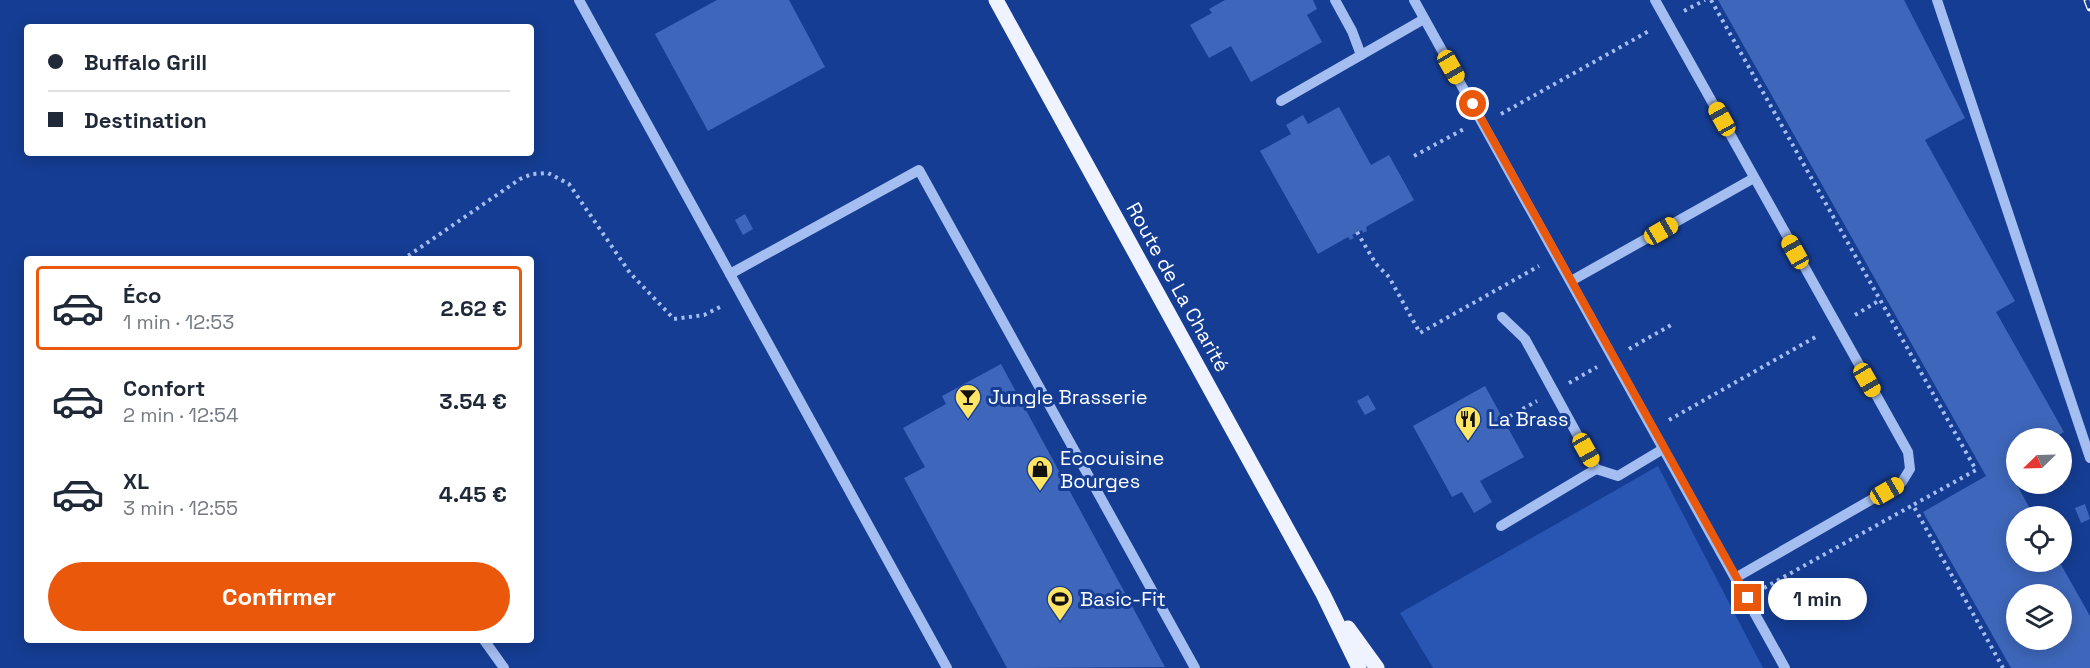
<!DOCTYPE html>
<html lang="fr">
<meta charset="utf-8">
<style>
:root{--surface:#fff;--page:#f2f2f3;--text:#1f2937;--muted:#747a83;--line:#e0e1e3;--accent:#ea580c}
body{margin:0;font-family:"Space Grotesk",sans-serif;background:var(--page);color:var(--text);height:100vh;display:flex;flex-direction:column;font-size:22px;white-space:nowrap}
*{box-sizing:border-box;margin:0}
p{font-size:20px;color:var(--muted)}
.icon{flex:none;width:33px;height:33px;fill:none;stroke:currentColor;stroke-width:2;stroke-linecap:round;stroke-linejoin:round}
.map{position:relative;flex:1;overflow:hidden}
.side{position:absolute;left:24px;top:256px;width:510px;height:387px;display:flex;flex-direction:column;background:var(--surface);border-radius:6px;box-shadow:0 3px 15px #0003}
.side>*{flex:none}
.banner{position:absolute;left:24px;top:24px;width:510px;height:132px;border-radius:6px;box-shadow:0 3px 15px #0003;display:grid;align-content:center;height:132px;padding:0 24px;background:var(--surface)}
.needle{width:39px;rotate:247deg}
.buttons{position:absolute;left:2006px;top:428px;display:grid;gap:12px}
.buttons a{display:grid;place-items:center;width:66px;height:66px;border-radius:50%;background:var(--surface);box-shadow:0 3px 15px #0003;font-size:30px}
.end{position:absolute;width:27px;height:27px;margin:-14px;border:8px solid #ea580c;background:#fff;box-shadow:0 0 0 3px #fff}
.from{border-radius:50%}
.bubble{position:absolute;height:42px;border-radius:21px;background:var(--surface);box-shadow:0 3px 15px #0003;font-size:20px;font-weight:600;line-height:42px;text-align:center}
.car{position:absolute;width:18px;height:36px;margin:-18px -9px;border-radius:8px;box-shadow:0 0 4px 2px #0007;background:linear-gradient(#f5c518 24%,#345 0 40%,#f5c518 0 76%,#345 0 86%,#f5c518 0)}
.banner b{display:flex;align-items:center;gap:21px;height:57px;font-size:22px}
.banner b+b{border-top:2px solid var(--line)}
.banner i{width:15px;height:15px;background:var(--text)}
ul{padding:10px 0 0;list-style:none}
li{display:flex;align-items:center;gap:18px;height:84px;margin:0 12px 9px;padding:0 12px;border:3px solid transparent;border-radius:6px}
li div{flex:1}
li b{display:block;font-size:22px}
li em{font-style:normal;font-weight:600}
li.current{border-color:var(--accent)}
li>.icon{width:54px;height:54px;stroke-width:1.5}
.primary-button{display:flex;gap:12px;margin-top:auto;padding:12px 24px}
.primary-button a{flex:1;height:69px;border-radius:36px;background:var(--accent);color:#fff;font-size:24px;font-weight:600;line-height:69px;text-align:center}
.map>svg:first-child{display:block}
.green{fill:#2856b2}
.building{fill:#3e67bb;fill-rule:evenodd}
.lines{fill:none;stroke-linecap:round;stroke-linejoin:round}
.path{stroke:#a5bef1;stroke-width:4;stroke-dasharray:3 4.5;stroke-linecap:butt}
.minor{stroke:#a5bef1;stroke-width:10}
.major{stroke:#eff3ff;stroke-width:15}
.rail-casing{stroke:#fff;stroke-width:7}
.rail{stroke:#153d93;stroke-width:4.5;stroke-dasharray:14;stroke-linecap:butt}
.route{stroke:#ea580c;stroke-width:8}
.labels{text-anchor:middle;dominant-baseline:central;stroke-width:6;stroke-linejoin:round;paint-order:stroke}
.street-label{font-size:20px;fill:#fff;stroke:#153d93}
.poi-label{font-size:20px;fill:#fff;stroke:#153d93;text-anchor:start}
</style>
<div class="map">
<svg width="2090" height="668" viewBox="0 0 2090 668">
<rect width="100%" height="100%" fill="#153d93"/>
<!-- green -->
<polygon class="green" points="1658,466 1763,668 1433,668 1400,613"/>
<!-- building -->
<g class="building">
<polygon points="717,0 789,0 825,67 708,131 655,34"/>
<polygon points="1225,0 1313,0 1317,9 1307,15 1322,42 1251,82 1231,46 1209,58 1190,25 1212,13 1209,9"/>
<path d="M1718,0H1904L1965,118L1925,140L2015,301L1996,312L2064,432L2054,438H2016V459L2006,465L2034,516H2016V561H2059L2090,616V668H2011L1923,512L1986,476ZM2016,594H2061V639H2016Z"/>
<polygon points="1339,107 1371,165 1389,155 1414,200 1366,227 1367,231 1363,233 1362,230 1352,235 1354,238 1350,240 1348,237 1318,254 1260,151 1291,134 1286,125 1303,115 1308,124"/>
<polygon points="745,214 753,229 743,235 735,220"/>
<polygon points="1001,364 1165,667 1007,668 904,478 925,467 903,428 946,404 942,396"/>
<polygon points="1485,386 1524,457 1480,481 1492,502 1474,513 1462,492 1452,497 1413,426"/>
<polygon points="1368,395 1376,409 1365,415 1357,401"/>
<polygon points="2085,504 2090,519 2081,523 2075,508"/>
</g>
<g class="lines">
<!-- path -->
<g class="path">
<polyline points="1711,0 1976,470 1913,505 2003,668"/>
<polyline points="1684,11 1705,0"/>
<polyline points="1501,114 1649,31"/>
<polyline points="1414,156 1464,129"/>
<polyline points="1357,232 1376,264 1389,277 1420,333 1539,266"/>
<polyline points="402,260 520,179 532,174 548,173 569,184 630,273 674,319 704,315 724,305"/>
<polyline points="1855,315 1880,300"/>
<polyline points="1629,349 1671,325"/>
<polyline points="1569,383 1597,367"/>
<polyline points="1503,420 1537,401"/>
<polyline points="1669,420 1819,335"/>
<polyline points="1764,588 1913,505"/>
</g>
<!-- minor -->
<g class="minor">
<polyline points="579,0 947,668"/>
<polyline points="1335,0 1352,31 1361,55"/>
<polyline points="1414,0 1785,668"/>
<polyline points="1655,0 1908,452 1910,469 1902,482 1737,577"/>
<polyline points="1937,0 2090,458"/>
<polyline points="1281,101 1424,19"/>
<polyline points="730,274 919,170 1195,668"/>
<polyline points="1571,281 1754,178"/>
<polyline points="1502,317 1525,339 1596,469 1618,476 1663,449"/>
<polyline points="1501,526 1596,469"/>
<polyline points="484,640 504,668"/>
</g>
<!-- major -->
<g class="major">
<polyline points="996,0 1323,594 1359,668"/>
<polyline points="1348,628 1377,668"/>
</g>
<!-- rail casing -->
<g class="rail-casing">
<polyline id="rail" points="2087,0 2090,8"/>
</g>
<!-- rail -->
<use href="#rail" class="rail"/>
</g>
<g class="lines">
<!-- route -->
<polyline class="route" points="1473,104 1748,598"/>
</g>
<!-- icons -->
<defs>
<g id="bar-pin" transform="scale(1.35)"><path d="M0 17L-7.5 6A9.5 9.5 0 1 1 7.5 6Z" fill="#ffe565" stroke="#153d93"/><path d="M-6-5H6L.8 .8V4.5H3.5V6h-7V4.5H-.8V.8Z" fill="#111"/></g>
<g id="restaurant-pin" transform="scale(1.35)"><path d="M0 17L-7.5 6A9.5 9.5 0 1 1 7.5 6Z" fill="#ffe565" stroke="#153d93"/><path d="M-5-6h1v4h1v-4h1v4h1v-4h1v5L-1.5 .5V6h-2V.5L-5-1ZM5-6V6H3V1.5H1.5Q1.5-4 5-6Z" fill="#111"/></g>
<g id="shop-pin" transform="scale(1.35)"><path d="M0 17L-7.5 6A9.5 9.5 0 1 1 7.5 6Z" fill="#ffe565" stroke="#153d93"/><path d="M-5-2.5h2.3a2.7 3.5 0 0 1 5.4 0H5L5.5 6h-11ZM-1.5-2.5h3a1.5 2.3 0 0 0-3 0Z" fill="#111"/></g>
<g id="stadium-pin" transform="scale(1.35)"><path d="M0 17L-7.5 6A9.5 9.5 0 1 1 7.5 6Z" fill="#ffe565" stroke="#153d93"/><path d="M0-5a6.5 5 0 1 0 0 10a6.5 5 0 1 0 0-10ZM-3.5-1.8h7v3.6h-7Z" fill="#111"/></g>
</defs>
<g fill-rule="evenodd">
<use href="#bar-pin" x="968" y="397"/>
<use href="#restaurant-pin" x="1468" y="419"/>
<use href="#shop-pin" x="1040" y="469"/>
<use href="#stadium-pin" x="1060" y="599"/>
</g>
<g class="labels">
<!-- street labels -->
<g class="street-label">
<text transform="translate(1178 287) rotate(61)">Route de La Charité</text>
</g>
<!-- poi labels -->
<g class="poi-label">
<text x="988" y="397">Jungle Brasserie</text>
<text x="1488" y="419">La Brass</text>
<text x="1060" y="458">Ecocuisine<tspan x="1060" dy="23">Bourges</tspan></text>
<text x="1080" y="599">Basic-Fit</text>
</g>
</g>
</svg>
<div class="buttons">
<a><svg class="needle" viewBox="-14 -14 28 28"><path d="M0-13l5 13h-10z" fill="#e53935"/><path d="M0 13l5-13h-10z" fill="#747a83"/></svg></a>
<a><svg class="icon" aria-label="locate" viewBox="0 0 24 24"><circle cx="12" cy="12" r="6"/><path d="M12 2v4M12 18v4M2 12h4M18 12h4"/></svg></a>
<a><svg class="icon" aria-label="layers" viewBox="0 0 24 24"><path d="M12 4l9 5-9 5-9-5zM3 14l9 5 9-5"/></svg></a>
</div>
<i class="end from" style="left:1473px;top:104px"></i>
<i class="end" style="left:1748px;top:598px"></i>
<div class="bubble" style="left:1768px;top:578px;width:99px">1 min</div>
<i class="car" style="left:1451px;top:67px;rotate:150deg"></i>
<i class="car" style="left:1722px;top:119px;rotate:331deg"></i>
<i class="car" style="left:1661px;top:231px;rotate:60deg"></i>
<i class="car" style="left:1795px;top:252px;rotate:331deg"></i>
<i class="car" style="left:1867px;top:380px;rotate:150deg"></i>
<i class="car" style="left:1586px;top:450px;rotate:151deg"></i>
<i class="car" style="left:1887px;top:491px;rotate:60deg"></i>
<div class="banner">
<b><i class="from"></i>Buffalo Grill</b>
<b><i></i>Destination</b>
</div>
<section class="side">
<ul>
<li class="current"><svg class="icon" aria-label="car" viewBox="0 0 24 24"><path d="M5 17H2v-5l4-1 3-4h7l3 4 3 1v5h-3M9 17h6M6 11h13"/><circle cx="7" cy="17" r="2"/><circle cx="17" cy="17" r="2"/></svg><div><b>Éco</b><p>1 min · 12:53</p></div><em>2.62 €</em></li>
<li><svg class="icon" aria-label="car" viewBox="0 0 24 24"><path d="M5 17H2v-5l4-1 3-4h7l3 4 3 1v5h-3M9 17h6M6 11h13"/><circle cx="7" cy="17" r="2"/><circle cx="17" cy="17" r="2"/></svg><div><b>Confort</b><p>2 min · 12:54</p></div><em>3.54 €</em></li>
<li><svg class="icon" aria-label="car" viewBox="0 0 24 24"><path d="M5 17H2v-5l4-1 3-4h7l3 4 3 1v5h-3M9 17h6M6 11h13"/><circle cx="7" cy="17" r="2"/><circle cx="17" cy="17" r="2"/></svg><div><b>XL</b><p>3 min · 12:55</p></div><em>4.45 €</em></li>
</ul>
<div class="primary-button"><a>Confirmer</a></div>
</section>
</div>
